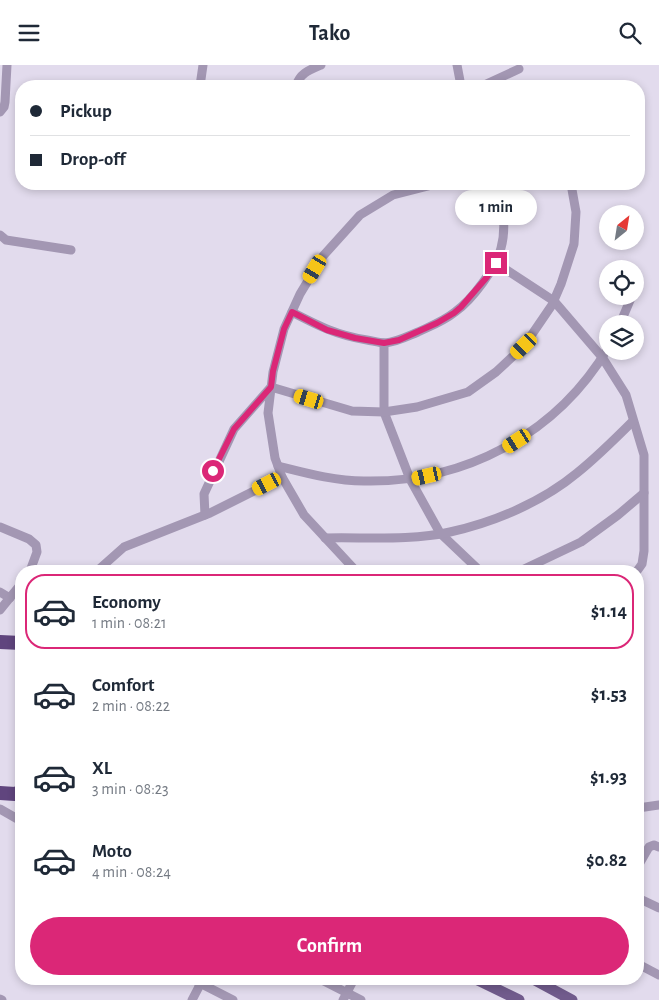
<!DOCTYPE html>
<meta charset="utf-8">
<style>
:root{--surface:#fff;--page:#f2f2f3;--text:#1f2937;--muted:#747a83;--line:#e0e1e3;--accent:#db2777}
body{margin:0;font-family:"Alegreya Sans",sans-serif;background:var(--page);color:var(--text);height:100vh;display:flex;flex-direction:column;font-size:19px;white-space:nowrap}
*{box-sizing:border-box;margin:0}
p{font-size:16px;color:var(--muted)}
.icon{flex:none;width:28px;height:28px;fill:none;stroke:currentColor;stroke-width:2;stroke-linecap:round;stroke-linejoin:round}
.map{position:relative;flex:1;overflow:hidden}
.panel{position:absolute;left:15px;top:500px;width:629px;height:420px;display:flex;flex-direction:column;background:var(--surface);border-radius:20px;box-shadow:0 2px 8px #0003}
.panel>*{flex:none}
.banner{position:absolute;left:15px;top:15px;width:630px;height:110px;border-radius:20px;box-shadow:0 2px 8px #0003;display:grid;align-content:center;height:110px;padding:0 15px;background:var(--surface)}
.needle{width:32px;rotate:30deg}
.controls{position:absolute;left:599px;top:140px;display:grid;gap:10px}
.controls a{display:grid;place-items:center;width:45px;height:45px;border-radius:50%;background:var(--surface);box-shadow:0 2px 8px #0003;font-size:25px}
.end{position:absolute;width:22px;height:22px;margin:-11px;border:6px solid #db2777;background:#fff;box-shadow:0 0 0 2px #fff}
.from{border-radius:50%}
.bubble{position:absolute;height:35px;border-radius:18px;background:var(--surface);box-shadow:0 2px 8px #0003;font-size:16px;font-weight:700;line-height:35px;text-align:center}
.car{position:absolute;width:15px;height:30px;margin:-15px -8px;border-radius:6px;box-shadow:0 0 4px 1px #0007;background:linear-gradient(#f5c518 24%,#345 0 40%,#f5c518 0 76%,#345 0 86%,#f5c518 0)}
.banner b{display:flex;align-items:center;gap:18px;height:48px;font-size:19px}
.banner b+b{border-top:1px solid var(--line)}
.banner i{width:12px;height:12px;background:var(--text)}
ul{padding:9px 0 0;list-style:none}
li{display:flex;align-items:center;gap:15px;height:75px;margin:0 10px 8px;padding:0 5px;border:2px solid transparent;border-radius:20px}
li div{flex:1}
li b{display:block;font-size:19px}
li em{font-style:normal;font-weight:700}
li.selected{border-color:var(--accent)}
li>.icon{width:45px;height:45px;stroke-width:1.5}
.action{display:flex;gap:10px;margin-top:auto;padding:10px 15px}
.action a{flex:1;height:58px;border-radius:30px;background:var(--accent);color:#fff;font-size:20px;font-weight:700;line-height:58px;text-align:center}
header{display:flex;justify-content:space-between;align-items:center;height:65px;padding:0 15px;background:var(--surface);font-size:22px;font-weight:700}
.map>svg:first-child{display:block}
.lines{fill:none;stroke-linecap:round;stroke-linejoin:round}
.minor{stroke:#a397b3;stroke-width:9}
.major{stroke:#715b8c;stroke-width:11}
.highway{stroke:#60457e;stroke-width:14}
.route{stroke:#db2777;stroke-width:6}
</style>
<header><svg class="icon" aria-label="menu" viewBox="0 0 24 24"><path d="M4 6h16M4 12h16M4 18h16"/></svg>Tako<svg class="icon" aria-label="search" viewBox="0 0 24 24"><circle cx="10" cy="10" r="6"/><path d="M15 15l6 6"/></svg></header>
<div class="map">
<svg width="659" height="935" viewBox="0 0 659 935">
<rect width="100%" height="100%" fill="#e2dbed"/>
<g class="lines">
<!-- minor -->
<g class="minor">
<polyline points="457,0 461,21"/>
<polyline points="200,21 203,0"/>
<path d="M296,21C300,8 309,5 321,0"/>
<polyline points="482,21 519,4"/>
<polyline points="0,47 4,42 5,37 7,0"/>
<polyline points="0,170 6,175 71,185"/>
<polyline points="496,198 554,236 602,292 626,330 644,390 644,486 642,499 637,506"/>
<path d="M292,247C319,261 336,270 367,275C373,276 379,278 385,278C397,277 408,271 418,267C431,261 444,256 455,247C472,235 496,203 501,183C507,162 502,139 498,119"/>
<polyline points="620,259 631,233"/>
<polyline points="384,278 384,347 410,414 440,468 480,506"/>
<path d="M278,401C306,408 335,416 364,416C464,418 556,370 608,283"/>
<polyline points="205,450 204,429 234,364 271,322 352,346 384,347 417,342 468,327 496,307 524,281 552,240 561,219 574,179 576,147 571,119"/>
<polyline points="0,462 29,474 36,480 37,487 30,506"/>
<path d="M325,473C365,472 411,476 450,467C495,457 542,437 577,408C597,392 615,374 633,356"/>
<polyline points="97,506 124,482 210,448 282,412"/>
<polyline points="356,506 304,450 282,412 275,393 268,348 273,307 284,264 300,229 323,191 360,150 393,130 436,119"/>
<polyline points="520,506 581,477 618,450 644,428"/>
<polyline points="0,527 10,533"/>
<polyline points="0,545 21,519"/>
<polyline points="638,743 659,740"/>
<polyline points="0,744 21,756"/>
<polyline points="638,801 649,782 654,780 659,782"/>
<polyline points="638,833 659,843"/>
<polyline points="638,899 659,910"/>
<polyline points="192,914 233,935"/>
<polyline points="320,914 361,935"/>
<polyline points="547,922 556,914"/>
<polyline points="0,934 2,935"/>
<polyline points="192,935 203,914"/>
<polyline points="343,935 354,914"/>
</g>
<!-- major -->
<g class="major">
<polyline points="476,914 519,935"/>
<polyline points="533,914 572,935"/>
</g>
<!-- highway -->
<g class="highway">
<polyline points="0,577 21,578"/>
<polyline points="0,728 15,729 21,727"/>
</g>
</g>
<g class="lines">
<!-- route -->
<polyline class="route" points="213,406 234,364 271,322 273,306 284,264 292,247 327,265 355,273 384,278 399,275 437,258 454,248 461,242 487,212 496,198"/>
</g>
</svg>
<div class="controls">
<a><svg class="needle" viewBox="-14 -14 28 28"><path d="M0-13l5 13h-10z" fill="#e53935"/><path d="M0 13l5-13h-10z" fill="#747a83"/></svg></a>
<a><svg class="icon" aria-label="locate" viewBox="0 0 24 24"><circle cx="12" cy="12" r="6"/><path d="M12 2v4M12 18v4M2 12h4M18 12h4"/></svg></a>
<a><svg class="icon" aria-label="layers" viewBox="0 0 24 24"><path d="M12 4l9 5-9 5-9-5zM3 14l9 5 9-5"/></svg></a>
</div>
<i class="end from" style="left:213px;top:406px"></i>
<i class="end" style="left:496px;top:198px"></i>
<div class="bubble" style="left:455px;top:125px;width:82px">1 min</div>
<i class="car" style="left:315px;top:204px;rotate:211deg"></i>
<i class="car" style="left:524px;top:281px;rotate:226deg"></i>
<i class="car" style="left:309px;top:334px;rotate:287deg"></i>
<i class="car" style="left:517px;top:376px;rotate:237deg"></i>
<i class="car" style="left:427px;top:411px;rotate:257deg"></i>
<i class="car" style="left:267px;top:419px;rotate:243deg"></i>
<div class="banner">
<b><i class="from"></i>Pickup</b>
<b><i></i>Drop-off</b>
</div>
<section class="panel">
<ul>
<li class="selected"><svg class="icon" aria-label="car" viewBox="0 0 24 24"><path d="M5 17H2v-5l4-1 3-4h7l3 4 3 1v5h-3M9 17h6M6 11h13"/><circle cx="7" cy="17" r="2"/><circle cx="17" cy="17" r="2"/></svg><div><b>Economy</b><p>1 min · 08:21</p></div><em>$1.14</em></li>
<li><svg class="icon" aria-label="car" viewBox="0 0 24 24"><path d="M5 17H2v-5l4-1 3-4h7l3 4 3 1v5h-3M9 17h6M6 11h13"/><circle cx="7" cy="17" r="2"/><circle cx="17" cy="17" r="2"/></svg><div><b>Comfort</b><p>2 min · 08:22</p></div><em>$1.53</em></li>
<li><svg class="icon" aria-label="car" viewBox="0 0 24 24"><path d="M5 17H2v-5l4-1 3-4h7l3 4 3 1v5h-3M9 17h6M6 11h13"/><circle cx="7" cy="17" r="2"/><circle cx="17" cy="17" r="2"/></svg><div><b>XL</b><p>3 min · 08:23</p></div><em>$1.93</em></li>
<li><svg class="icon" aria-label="car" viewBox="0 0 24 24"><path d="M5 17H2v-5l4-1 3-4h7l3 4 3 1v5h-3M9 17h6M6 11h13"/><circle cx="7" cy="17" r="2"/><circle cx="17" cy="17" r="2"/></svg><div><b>Moto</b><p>4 min · 08:24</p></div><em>$0.82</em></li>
</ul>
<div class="action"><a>Confirm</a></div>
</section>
</div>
